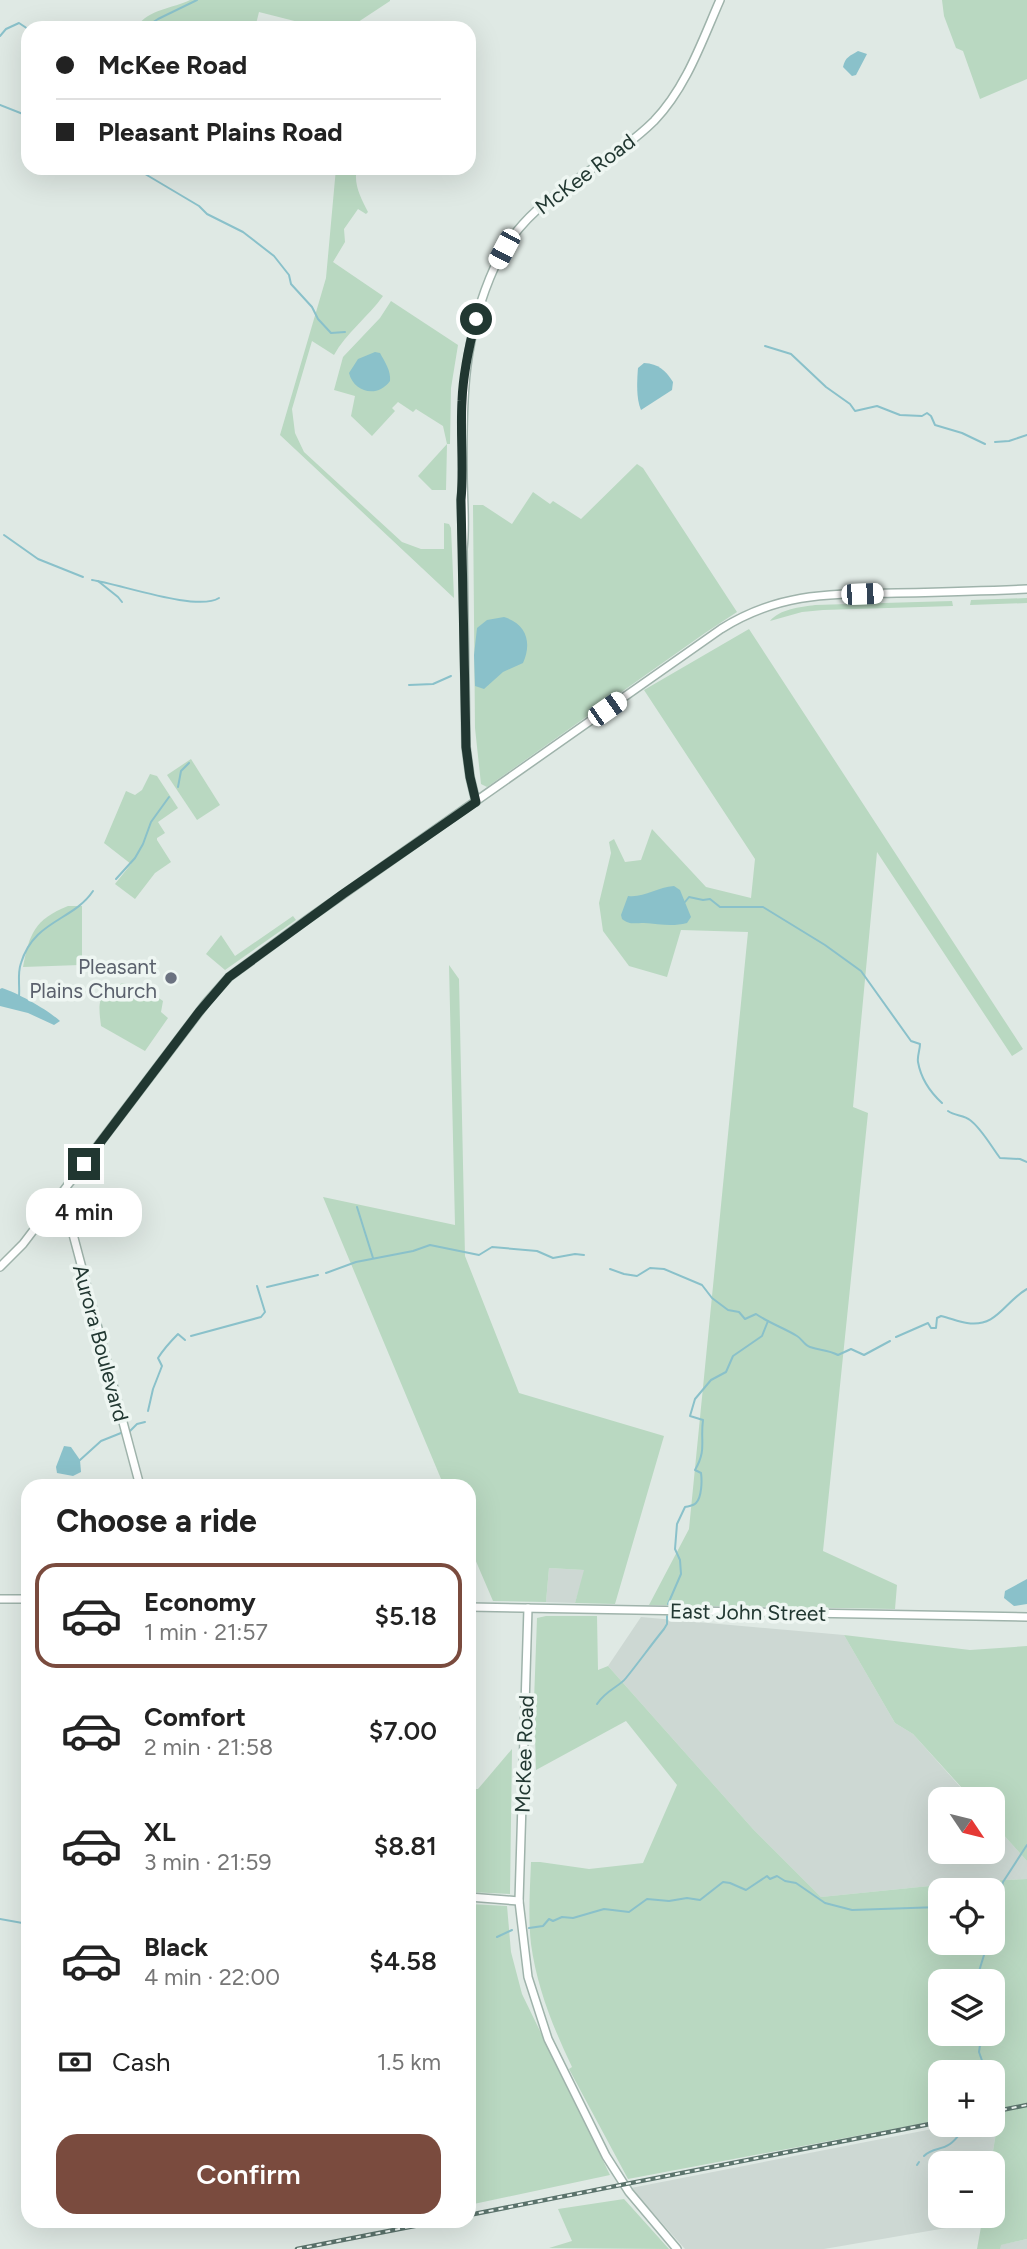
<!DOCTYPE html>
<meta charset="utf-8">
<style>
:root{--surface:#fff;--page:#f6f6f6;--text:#222;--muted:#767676;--line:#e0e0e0;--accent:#7a4b3e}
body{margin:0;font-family:Figtree,sans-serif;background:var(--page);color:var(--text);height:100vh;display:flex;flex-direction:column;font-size:26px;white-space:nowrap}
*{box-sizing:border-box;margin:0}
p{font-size:23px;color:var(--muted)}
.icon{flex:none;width:38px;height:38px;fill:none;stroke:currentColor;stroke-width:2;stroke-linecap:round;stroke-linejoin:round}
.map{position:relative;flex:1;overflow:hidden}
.drawer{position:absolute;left:21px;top:1479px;width:455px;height:749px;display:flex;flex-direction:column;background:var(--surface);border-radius:21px;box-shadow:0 7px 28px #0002}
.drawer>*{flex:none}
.hud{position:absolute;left:21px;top:21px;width:455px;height:154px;border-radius:21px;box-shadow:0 7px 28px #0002;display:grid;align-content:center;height:154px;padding:0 35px;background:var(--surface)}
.needle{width:46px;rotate:125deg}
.tools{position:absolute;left:928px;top:1787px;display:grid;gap:14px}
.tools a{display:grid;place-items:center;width:77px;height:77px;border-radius:14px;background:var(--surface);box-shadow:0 7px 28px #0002;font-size:35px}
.end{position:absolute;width:32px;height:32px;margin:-16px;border:9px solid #213731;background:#fff;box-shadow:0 0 0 4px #fff}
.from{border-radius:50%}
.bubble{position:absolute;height:49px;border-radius:21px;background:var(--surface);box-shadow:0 7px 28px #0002;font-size:23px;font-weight:600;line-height:49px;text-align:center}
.car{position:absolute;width:21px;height:42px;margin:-21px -10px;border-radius:9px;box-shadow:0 0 5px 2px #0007;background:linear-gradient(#fff 24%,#345 0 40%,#fff 0 76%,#345 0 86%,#fff 0)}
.hud b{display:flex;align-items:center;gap:24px;height:66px;font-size:26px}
.hud b+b{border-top:2px solid var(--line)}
.hud i{width:18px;height:18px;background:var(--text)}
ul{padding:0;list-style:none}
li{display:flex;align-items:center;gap:21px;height:105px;margin:0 14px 10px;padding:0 21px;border:4px solid transparent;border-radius:21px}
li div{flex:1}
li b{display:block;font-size:26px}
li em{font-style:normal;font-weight:600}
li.on{border-color:var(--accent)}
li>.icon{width:63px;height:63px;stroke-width:1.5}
h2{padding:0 35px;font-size:32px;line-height:84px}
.pay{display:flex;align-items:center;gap:18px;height:77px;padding:0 35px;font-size:26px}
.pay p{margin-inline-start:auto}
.cta{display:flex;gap:14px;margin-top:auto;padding:14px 35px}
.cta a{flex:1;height:80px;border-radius:21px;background:var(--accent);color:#fff;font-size:28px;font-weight:600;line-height:80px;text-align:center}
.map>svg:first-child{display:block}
.built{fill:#cdd8d3}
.green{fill:#b9d8c1;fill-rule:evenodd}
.water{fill:#8ac1ca}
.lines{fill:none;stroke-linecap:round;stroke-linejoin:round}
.stream{stroke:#8ac1ca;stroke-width:2}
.secondary-casing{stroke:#9fb3ab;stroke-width:10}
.secondary{stroke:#fff;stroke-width:7}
.rail-casing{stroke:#5b736c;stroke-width:4.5}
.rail{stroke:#eef6f2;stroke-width:2;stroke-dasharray:5;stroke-linecap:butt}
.route{stroke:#213731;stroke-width:9}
.worship-dot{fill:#6b7280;stroke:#eef6f2;stroke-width:2.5}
.labels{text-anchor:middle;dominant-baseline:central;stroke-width:7;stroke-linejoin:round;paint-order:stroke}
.street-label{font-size:21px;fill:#213731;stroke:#eef6f2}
.worship-label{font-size:21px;fill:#5b616d;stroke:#eef6f2;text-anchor:end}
</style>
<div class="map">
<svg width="1027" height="2249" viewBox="0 0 1027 2249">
<rect width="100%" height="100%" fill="#dfe9e4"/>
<!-- built -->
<g class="built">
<polygon points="549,1568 585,1570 575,1603 546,1602"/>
<polygon points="641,1617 844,1635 895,1723 913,1734 971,1799 940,1799 940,1852 992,1852 992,1822 1027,1861 1027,1879 979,1881 821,1897 753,1829 608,1666"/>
<polygon points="999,2115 991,2163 940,2163 940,2216 983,2216 981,2222 824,2249 685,2249 631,2188 953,2125 992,2124 992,2117"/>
<polygon points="1027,2239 1027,2249 1000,2249 1000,2245"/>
</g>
<!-- green -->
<g class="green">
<path d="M190,0H390V1L349,28H322L259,12L255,28H171L168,24L162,28H139L138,26C147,10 174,8 190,0Z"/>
<polygon points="942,0 1027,0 1027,79 980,99 963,51 956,48 944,16"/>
<path d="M336,168H357C353,184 361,198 368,212L366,214L358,209L344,229L345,242L333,262L383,296C368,317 346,333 334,355L312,341L292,409L295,433L304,452L402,542L421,549H444V523L449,524L451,528L454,598L280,435L326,278Z"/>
<polygon points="391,301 458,345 451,388 450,444 447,444 446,490 432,490 418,476 447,444 443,426 416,409 413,412 398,402 392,408 395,411 372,436 351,416 355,396 334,390 343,357 380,318"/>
<polygon points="637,464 643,468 737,612 705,633 487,787 481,784 475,728 473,505 483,505 512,524 533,492 550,504 553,501 581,519"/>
<polygon points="1027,598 1027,603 970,605 971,600"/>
<path d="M952,601L953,606L823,610L802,612L770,621C780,609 800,607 815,605Z"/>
<polygon points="749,629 1023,1049 1012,1056 877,852 853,1107 868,1113 823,1551 897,1585 895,1609 649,1605 689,1529 748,932 681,930 667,977 629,966 603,931 599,903 611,853 609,842 614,839 625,862 641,860 652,829 706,887 751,898 755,859 644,690"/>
<polygon points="191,759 220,805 197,820 167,775"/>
<polygon points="150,774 157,776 178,808 158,822 165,833 157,838 157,840 171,862 155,873 135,899 115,884 131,864 104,843 126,791 135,795 142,790"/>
<path d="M68,906H82V963L80,965L23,967C29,934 35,919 68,906Z"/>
<polygon points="293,916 296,920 225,970 206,954 221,935 235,956"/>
<polygon points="449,965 459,979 465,1256 519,1393 664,1436 615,1604 575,1603 584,1570 549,1568 546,1602 493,1601 469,1545 469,1486 444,1486 323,1197 455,1225"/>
<path d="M123,983L147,990L163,1001L161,1012L168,1018L145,1051L101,1026C98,1002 97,992 123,983Z"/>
<path d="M546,1616H597L598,1670L608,1666L753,1829L821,1897L979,1881L1027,1879V2239L1001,2245L1000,2249H977L983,2216H992L991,2163L1000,2109L992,2110V2072H940V2120L628,2179L569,2069L572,2067C553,2027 537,1988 531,1944C528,1917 530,1889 531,1862H540L589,1869L643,1863L677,1785L626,1721L536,1770L534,1701L537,1618ZM940,1890H992V1942H940ZM940,1981H992V2034H940Z"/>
<polygon points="844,1635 970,1650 1027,1646 1027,1861 992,1822 992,1799 972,1799 913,1734 895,1723"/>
<polygon points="512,1749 510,1894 469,1892 469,1789 478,1789"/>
<polygon points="469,1904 507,1906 511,1952 522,1994 610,2175 469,2205 469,1921 471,1922 476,1919"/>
<polygon points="624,2199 669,2249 549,2248 572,2241 558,2209"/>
</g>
<!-- water -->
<g class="water">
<path d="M858,51L867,54L856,75L852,76L843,67C845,57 850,56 858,51Z"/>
<path d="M375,352L380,353C385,362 391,371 390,381C378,398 354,393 349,373L358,359Z"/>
<path d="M644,363C659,364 665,370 673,382L672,390L641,410C636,399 637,380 638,368Z"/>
<path d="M504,617C527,624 532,643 523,663L503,672L484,689L475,686L474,655L477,628L487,620Z"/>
<path d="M674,886L680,890L691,917L687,923C672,927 659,924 644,923C634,923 630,925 622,919L621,915L628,896C644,898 657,887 674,886Z"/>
<path d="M2,988C18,993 48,1010 60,1021L54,1025L28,1013L0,1006V989Z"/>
<polygon points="64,1446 71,1447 80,1460 81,1472 73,1476 57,1473 56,1467"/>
<polygon points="1027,1579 1027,1604 1014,1606 1004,1598 1005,1591"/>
</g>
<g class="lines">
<!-- stream -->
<g class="stream">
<polyline points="144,28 158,19 197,0"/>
<polyline points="0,36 6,29 19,23 28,29"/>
<polyline points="0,105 28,116"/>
<polyline points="135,168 199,206 207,214 243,232 274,256 289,275 291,284 312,307 318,319 331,333 345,332"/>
<polyline points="765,346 791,354 826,387 850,404 855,411 877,406 900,415 922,416 927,413 931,416 935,425 962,433 985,444"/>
<polyline points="995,442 1009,441 1027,435"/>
<polyline points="4,535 38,559 83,577"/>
<path d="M92,580C120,584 197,612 219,598"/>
<polyline points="98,581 118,597 122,602"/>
<polyline points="409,685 433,684 451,676"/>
<polyline points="178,787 181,771 189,763"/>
<polyline points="116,879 135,858 143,844 151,822 169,797"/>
<path d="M685,902L689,897L703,900L710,899L720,907H763L825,945L861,971L911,1041L920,1044C920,1050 917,1056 918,1062C921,1079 930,1092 942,1103"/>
<path d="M19,996C20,985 17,974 21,963C34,920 73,921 93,891"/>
<path d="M948,1111C955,1116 964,1115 970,1120C981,1128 991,1146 1000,1158L1020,1159L1027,1162"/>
<polyline points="357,1207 373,1258"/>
<path d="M610,1269L624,1274L637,1276L650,1268L664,1269L702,1285L712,1298L728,1310L739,1312L745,1319L756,1314C769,1323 784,1328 797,1336C802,1339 804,1345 810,1347C821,1351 827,1349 838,1355L851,1349L864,1355L890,1341"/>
<polyline points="326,1273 356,1262 413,1251 430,1245 479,1255 492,1247 537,1251 553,1258 575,1254 584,1255"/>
<polyline points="267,1287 318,1275"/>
<polyline points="191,1336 261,1317 265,1312 257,1286"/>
<path d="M896,1337L928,1323L931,1328H936L937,1318L941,1316C950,1318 959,1322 967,1323C997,1328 1005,1301 1027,1289"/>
<path d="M148,1411L153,1389L162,1366L158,1358C165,1347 171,1341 178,1334L185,1340"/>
<polyline points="130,1431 137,1424 145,1422"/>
<polyline points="80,1460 101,1441 121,1433"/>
<path d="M668,1604L681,1574L680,1560L675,1549L677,1524L685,1507C689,1506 693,1506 696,1503C702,1497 702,1480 701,1473L695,1470C707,1449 700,1442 703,1420L690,1416L695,1399L711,1380L726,1372L733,1356L762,1336L768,1321"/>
<path d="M597,1704C606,1690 619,1687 626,1678C639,1662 651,1645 664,1629L667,1624V1616"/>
<polyline points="992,1890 1000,1888"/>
<polyline points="0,1919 28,1924"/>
<polyline points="992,1926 1003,1882 1027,1845"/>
<polyline points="529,1928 543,1926 549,1919 553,1921 562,1917 573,1918 604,1909 629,1912 647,1899 669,1901 687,1898 700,1900 723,1882 730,1883 746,1890 767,1876 770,1879 777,1876 785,1881 796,1883 825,1903 852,1910 940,1907"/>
<polyline points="497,1937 512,1930"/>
<polyline points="976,1981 988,1942"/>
<polyline points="971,2034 980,2045 979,2052 986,2072"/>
<path d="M924,2156C933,2147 940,2151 950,2144C959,2138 960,2129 971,2126"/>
<polyline points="917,2165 919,2162"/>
</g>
<!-- secondary casing -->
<g class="secondary-casing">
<g id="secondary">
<path d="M463,482L461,500L463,549C466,524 463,499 463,474C462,400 463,336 495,266C528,194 601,173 654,121C686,88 702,41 720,0"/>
<polyline points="463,549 466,747 470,777 476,802"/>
<polyline points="52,1207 70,1223 140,1486"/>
<path d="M0,1267L23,1244L206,1003L229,977L308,919L721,629C780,592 831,594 897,593C941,592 984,591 1027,589"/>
<polyline points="0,1599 28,1599"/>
<polyline points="469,1607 1027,1617"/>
<polyline points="528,1608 519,1901 528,1977 548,2039 606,2156 629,2192 677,2249"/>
<polyline points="469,1897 519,1901"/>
</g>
</g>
<!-- secondary -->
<use href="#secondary" class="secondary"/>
<!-- rail casing -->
<g class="rail-casing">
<g id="rail">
<polyline points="992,2112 1027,2105"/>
<polyline points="469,2215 940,2122"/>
<polyline points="297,2249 440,2221"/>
</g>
</g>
<!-- rail -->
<use href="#rail" class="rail"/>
</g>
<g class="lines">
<!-- route -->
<path class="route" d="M84,1164L199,1012L229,977L343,894L476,802L470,777L466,747L461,500C464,467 460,434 462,401C463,373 469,346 476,319"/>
</g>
<!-- markers -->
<circle class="worship-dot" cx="171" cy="978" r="7"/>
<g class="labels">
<!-- street labels -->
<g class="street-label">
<text transform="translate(585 174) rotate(-37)">McKee Road</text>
<text transform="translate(101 1343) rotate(75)">Aurora Boulevard</text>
<text transform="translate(748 1612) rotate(1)">East John Street</text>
<text transform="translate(524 1754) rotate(-88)">McKee Road</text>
</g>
<!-- worship labels -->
<g class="worship-label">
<text x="157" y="966">Pleasant<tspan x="157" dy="24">Plains Church</tspan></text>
</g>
</g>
</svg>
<div class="tools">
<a><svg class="needle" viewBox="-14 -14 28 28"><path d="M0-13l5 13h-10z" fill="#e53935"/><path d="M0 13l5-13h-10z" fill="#767676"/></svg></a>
<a><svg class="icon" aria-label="locate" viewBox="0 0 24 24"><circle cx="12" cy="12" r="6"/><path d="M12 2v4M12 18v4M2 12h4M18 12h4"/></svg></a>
<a><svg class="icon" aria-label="layers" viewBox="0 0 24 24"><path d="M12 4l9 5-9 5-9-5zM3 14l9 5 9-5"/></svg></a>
<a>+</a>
<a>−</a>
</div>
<i class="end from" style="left:476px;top:319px"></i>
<i class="end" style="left:84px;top:1164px"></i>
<div class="bubble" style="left:26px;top:1188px;width:116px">4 min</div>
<i class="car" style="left:504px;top:249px;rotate:208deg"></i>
<i class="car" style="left:862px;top:594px;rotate:88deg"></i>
<i class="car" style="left:607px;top:709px;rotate:55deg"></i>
<div class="hud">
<b><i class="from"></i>McKee Road</b>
<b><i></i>Pleasant Plains Road</b>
</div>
<section class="drawer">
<h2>Choose a ride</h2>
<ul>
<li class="on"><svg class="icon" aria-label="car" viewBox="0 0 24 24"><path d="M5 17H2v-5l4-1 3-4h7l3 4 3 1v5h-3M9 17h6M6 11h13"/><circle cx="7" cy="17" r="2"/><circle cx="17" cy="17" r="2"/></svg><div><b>Economy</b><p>1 min · 21:57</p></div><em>$5.18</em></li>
<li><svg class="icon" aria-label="car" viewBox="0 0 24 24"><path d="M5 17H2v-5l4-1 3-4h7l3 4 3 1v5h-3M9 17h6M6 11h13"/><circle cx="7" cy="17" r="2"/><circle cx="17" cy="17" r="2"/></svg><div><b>Comfort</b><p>2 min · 21:58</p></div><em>$7.00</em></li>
<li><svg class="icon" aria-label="car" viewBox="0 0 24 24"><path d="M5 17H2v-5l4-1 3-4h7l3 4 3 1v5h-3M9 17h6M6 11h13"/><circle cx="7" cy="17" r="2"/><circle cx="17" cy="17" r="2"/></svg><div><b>XL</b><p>3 min · 21:59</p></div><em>$8.81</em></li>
<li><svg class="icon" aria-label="car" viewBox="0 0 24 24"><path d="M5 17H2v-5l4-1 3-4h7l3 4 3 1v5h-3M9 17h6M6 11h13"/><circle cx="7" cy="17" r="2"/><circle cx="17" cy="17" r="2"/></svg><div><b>Black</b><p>4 min · 22:00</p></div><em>$4.58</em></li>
</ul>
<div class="pay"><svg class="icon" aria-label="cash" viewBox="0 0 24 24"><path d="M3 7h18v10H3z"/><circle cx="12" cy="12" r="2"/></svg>Cash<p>1.5 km</p></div>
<div class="cta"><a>Confirm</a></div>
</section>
</div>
